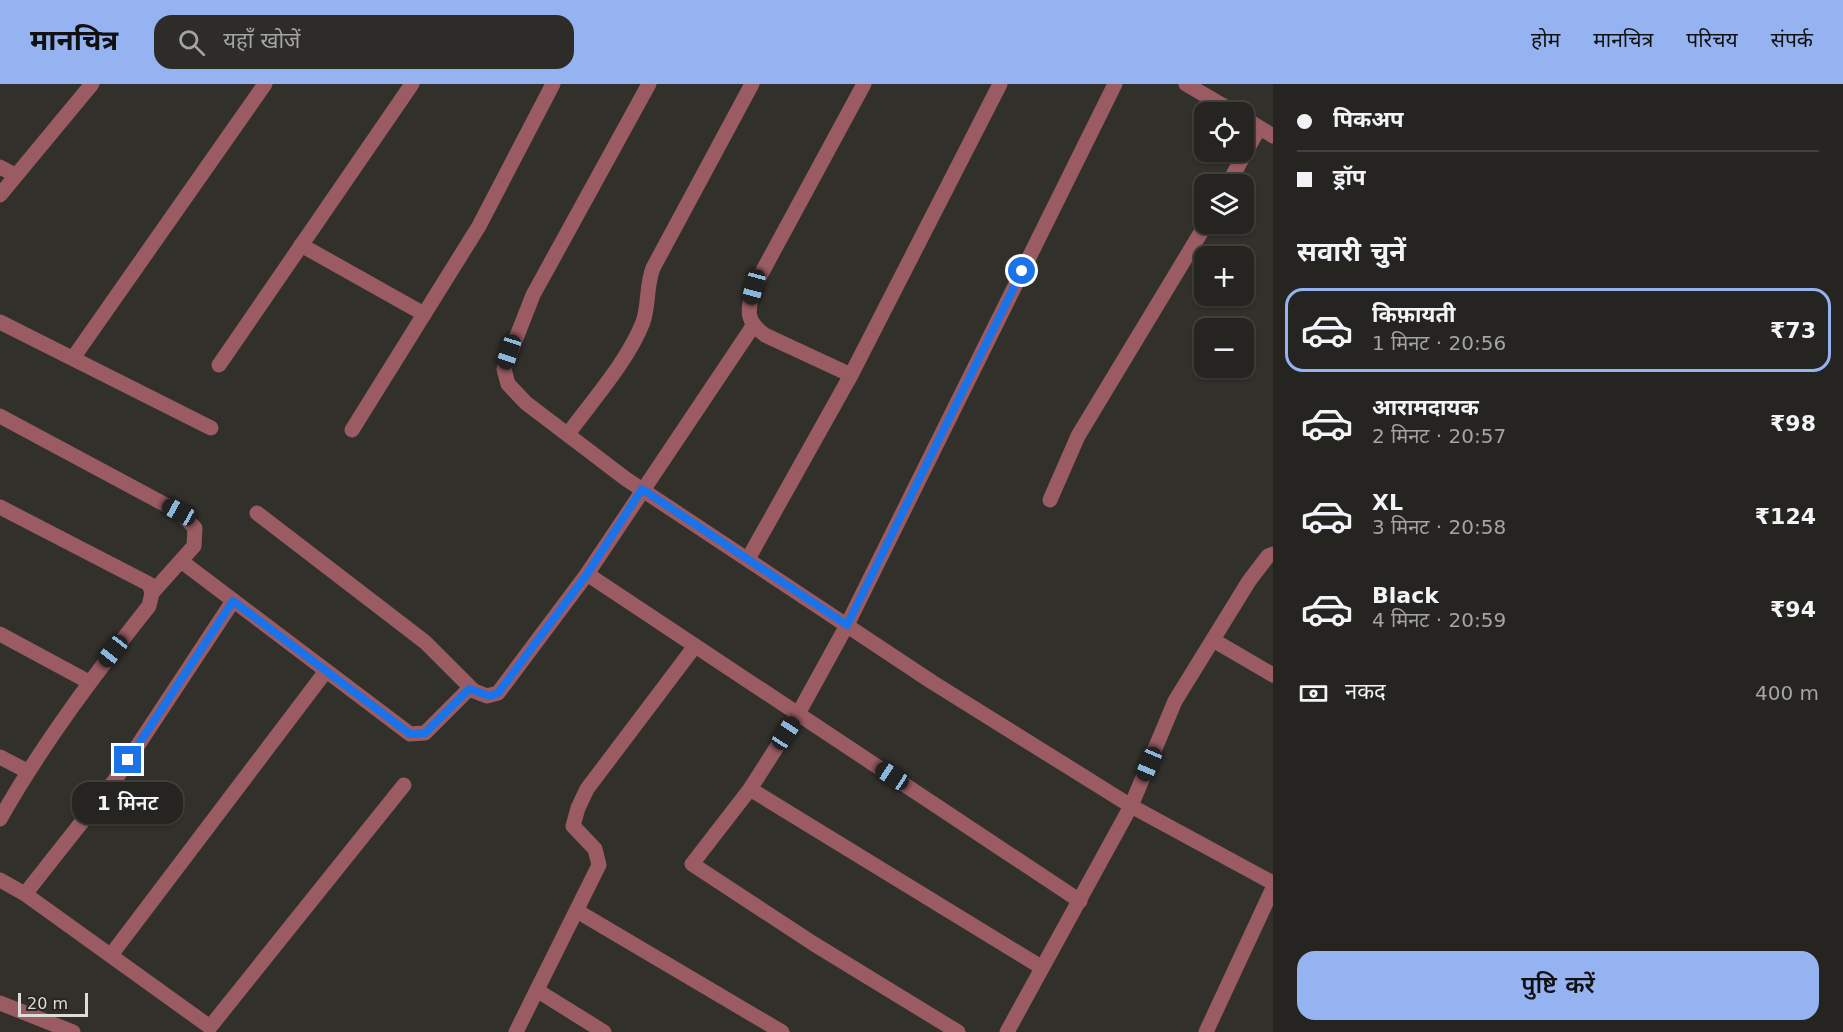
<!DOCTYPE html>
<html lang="hi">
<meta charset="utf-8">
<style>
:root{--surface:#262420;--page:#2e2c29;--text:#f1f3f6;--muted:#a4a4a5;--line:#42413e;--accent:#95b2f1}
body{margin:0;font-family:"DejaVu Sans","Noto Sans Devanagari",sans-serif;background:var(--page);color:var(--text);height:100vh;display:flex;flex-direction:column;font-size:22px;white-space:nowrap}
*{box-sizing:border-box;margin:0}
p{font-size:20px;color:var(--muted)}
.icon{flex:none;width:33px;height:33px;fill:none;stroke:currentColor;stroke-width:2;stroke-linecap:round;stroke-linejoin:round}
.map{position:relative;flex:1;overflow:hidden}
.side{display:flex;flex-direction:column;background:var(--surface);width:570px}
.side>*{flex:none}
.hud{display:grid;align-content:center;height:132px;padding:0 24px;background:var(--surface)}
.buttons{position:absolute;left:1194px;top:18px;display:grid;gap:12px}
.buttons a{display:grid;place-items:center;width:60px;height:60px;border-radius:12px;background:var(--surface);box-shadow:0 2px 4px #0004,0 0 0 2px var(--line);font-size:30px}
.scale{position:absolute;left:18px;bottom:15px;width:70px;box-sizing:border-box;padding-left:6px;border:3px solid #dedcd9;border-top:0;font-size:16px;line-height:21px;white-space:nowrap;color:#dedcd9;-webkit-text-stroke:4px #282621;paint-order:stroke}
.end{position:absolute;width:27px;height:27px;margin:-14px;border:8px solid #1a73e8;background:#fff;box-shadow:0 0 0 3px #fff}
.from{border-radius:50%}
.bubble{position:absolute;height:42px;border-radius:18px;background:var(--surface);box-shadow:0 2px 4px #0004,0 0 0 2px var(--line);font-size:20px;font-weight:600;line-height:42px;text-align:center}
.car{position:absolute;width:18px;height:36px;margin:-18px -9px;border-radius:8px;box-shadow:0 0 4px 2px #0007;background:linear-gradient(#222 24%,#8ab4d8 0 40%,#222 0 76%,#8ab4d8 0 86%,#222 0)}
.hud b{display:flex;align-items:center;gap:21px;height:57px;font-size:22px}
.hud b+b{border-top:2px solid var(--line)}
.hud i{width:15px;height:15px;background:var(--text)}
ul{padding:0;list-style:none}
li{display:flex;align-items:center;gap:18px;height:84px;margin:0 12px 9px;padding:0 12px;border:3px solid transparent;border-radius:18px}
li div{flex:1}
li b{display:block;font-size:22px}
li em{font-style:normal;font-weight:600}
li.current{border-color:var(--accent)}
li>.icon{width:54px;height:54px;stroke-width:1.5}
h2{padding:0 24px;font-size:27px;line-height:72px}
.pay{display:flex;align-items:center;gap:15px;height:66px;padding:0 24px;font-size:22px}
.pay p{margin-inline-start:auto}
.button{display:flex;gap:12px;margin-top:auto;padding:12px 24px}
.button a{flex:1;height:69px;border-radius:18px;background:var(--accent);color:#111;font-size:24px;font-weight:600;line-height:69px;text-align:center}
header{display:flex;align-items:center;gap:36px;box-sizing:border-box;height:84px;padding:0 30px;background:var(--accent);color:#111}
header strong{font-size:28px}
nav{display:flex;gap:33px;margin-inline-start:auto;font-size:21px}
.search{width:420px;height:54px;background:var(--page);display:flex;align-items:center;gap:15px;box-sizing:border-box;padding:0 21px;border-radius:18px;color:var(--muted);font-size:22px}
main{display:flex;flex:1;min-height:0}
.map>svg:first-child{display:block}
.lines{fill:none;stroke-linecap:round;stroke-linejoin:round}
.minor{stroke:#9a5b63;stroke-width:15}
.route{stroke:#1a73e8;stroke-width:8}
</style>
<header>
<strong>मानचित्र</strong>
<div class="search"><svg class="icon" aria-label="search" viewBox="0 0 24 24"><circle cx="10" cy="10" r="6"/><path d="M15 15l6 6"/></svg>यहाँ खोजें</div>
<nav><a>होम</a><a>मानचित्र</a><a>परिचय</a><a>संपर्क</a></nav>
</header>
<main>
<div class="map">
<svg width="1273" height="948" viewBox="0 0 1273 948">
<rect width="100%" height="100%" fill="#32302b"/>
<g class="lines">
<!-- minor -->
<g class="minor">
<polyline points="649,0 533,211 504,285 508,300 526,319 626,395 932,598 1131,722 1273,799"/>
<polyline points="1186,0 1234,28"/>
<polyline points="1244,34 1273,52"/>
<polyline points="0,83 15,91"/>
<polyline points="1228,100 1259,44"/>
<polyline points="0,111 92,0"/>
<polyline points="301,161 424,230"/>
<polyline points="0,238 211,344"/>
<polyline points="73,274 265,0"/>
<polyline points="219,281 412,0"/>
<path d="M851,291L765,251C744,236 748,226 754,203L864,0"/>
<polyline points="0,332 179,428 195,444 194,462 152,509"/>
<polyline points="352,346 479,142 553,0"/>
<path d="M568,350C592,317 628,277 643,238C649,221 646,202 653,184L752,0"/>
<polyline points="1050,416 1078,352 1206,140"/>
<path d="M0,423L149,500L152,509L149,522C95,590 43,659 0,735"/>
<polyline points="257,429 425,558 472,605"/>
<polyline points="748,475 851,291 1000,0"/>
<polyline points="181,477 410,650 425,649 469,605 487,612 498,609 587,490 753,242"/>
<polyline points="587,490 1080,817"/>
<polyline points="0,550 89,598"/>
<polyline points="1213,556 1273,591"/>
<polyline points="0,673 27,687"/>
<polyline points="750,705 1041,883"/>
<polyline points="0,796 25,810 115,696 233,517"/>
<polyline points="25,810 210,943 404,701"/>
<polyline points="577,827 782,948"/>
<polyline points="111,871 326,587"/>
<polyline points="538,907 604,948"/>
<polyline points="0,919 73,948"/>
<polyline points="516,948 599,781 595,765 573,742 578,724 587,705 695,562"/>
<polyline points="958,948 814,860 692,780 750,705 798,630 847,541 1115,0"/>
<polyline points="1007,948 1131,722 1175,617 1249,497 1268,472 1273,470"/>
<polyline points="1206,948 1273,804"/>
</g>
</g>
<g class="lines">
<!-- route -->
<polyline class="route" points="128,676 233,517 410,650 425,649 469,605 490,612 498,609 587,490 642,405 847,541 1022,187"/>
</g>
</svg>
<div class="buttons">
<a><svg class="icon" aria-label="locate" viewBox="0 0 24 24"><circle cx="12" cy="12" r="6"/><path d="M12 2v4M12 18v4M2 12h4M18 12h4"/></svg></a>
<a><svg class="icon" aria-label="layers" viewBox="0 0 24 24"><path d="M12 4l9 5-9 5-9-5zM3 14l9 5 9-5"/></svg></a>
<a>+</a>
<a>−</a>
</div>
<div class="scale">20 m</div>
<i class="end from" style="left:1022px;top:187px"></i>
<i class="end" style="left:128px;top:676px"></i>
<div class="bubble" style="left:72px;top:698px;width:111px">1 मिनट</div>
<i class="car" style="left:754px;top:203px;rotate:195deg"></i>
<i class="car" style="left:509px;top:268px;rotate:198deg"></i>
<i class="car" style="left:179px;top:428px;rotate:299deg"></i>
<i class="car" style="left:113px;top:567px;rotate:218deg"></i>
<i class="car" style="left:786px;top:649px;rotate:33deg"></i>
<i class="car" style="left:1149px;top:680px;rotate:203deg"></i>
<i class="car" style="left:892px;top:692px;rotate:303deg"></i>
</div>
<section class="side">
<div class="hud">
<b><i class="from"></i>पिकअप</b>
<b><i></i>ड्रॉप</b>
</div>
<h2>सवारी चुनें</h2>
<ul>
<li class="current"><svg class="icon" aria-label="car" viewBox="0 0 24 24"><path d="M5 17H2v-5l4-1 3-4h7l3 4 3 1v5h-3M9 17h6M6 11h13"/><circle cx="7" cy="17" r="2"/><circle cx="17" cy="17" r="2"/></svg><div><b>किफ़ायती</b><p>1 मिनट · 20:56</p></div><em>₹73</em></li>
<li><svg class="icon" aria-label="car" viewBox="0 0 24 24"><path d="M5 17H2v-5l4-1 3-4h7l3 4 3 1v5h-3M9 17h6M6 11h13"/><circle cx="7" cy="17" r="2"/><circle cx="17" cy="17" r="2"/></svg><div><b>आरामदायक</b><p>2 मिनट · 20:57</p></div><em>₹98</em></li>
<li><svg class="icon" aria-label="car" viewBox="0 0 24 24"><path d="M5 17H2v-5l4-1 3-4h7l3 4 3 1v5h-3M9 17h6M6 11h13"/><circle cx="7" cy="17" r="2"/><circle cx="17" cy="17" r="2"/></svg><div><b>XL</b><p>3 मिनट · 20:58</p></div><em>₹124</em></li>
<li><svg class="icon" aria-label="car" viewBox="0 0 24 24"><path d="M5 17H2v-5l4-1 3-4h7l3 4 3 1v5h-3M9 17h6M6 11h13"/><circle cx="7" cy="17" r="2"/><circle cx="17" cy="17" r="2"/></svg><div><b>Black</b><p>4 मिनट · 20:59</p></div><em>₹94</em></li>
</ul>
<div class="pay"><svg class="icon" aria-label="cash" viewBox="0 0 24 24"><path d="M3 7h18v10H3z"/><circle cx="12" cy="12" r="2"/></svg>नकद<p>400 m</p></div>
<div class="button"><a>पुष्टि करें</a></div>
</section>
</main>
